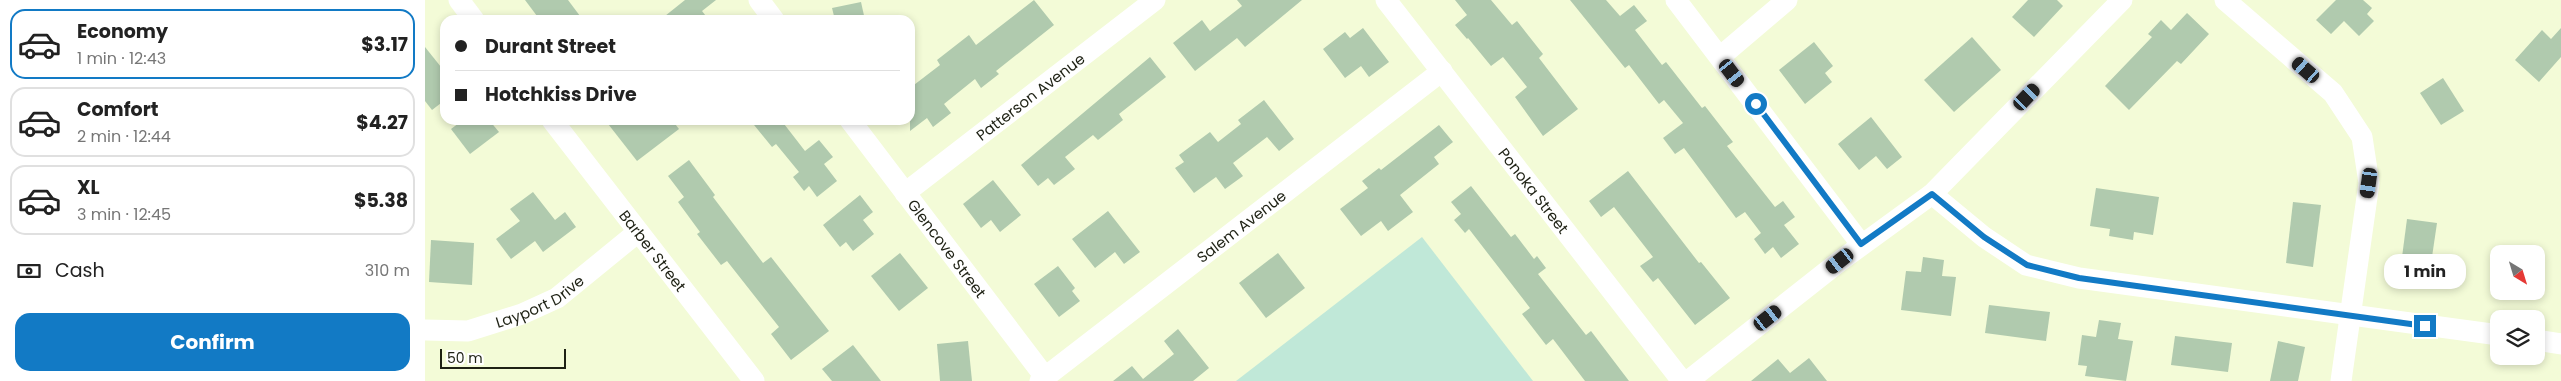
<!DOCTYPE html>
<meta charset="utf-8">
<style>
:root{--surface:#fff;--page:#f2f2f2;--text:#222;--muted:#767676;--line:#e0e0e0;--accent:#127ac5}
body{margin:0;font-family:Poppins,sans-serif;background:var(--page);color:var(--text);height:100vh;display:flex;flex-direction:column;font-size:19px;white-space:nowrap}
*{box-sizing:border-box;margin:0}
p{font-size:16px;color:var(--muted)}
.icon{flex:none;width:28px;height:28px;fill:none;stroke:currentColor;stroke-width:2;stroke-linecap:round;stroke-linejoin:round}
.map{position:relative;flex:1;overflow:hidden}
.details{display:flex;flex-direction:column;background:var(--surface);width:425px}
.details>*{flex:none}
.top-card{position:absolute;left:15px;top:15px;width:475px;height:110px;border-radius:15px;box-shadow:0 2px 8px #0003;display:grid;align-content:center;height:110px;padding:0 15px;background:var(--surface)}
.needle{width:32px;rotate:142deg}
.fabs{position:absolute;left:2065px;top:245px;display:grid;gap:10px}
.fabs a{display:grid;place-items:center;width:55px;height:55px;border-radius:10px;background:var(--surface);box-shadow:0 2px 8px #0003;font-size:25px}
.scale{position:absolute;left:15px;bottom:12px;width:126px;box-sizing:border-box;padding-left:5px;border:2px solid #1e2114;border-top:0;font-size:14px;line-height:18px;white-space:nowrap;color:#1e2114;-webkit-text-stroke:4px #fff;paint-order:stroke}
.end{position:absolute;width:22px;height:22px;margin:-11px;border:6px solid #127ac5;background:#fff;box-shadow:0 0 0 2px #fff}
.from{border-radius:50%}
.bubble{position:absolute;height:35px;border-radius:15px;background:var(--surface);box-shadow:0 2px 8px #0003;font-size:16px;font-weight:700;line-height:35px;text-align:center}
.car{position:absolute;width:15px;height:30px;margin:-15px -8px;border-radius:6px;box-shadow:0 0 4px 1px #0007;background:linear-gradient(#222 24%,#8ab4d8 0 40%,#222 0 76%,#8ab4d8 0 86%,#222 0)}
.top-card b{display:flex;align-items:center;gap:18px;height:48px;font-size:19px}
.top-card b+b{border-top:1px solid var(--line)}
.top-card i{width:12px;height:12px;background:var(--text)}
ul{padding:9px 0 0;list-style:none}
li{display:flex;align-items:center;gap:15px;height:70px;margin:0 10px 8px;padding:0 5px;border:2px solid var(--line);border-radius:15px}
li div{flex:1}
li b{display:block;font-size:19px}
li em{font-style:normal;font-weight:700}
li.active{border-color:var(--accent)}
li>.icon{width:45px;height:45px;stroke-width:1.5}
.pay{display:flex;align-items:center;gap:12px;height:55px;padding:0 15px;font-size:19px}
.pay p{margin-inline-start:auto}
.button{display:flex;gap:10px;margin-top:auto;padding:10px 15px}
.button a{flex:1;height:58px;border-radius:15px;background:var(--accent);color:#fff;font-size:20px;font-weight:700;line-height:58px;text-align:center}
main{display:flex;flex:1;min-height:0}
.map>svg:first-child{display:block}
.water{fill:#c0e8d8}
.building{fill:#b0caae}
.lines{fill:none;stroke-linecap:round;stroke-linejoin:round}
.minor{stroke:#fff;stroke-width:21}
.route{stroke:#127ac5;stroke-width:6}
.labels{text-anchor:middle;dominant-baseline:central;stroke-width:4.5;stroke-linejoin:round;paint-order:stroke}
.street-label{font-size:15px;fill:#1e2114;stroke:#fff}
</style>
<main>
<section class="details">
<ul>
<li class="active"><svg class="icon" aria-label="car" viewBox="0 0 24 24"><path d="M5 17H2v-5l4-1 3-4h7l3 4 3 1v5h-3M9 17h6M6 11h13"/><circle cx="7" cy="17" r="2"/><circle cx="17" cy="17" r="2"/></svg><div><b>Economy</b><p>1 min · 12:43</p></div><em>$3.17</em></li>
<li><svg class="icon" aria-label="car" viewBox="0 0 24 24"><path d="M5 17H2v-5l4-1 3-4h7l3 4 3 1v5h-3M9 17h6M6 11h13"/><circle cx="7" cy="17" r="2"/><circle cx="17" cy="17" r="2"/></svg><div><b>Comfort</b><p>2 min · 12:44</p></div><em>$4.27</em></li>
<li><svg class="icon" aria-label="car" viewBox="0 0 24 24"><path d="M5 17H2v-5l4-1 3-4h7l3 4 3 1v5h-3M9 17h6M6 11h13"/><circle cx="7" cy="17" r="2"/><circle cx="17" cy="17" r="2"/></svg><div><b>XL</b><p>3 min · 12:45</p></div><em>$5.38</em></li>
</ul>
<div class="pay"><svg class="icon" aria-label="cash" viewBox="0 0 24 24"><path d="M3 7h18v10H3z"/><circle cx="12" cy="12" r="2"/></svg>Cash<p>310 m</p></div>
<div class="button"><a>Confirm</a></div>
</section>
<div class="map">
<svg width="2136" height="381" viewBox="0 0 2136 381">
<rect width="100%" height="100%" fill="#f3fbd7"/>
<!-- water -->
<polygon class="water" points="997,237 1108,381 811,381"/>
<!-- building -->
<g class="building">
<polygon points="100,0 143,0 158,20 115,20"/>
<polygon points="260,0 291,0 277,11 284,20 235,20"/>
<polygon points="609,0 629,25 571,71 574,74 556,88 550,79 519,104 526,113 508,127 502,118 485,131 485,88 515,65 512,60 544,35 551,45"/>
<polygon points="812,0 877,0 820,47 812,38 770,71 748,43 777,20 785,31 817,6"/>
<polygon points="1030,0 1066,0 1087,25 1092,21 1118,54 1114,58 1153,109 1118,136 1090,97 1102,87 1078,57 1066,66 1043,38 1042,39 1030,25 1042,15"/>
<polygon points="1145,0 1181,0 1195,16 1209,5 1222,21 1210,30 1237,65 1241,62 1277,108 1280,106 1308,142 1302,146 1350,207 1358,201 1370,217 1359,225 1374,244 1356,258 1348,247 1340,254 1329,239 1336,233 1320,212 1311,218 1259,148 1250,154 1238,138 1258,123 1239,100 1234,104 1204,65 1200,68"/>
<polygon points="1603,0 1632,0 1638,6 1609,37 1587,17"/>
<polygon points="1911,0 1938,0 1947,8 1942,14 1949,21 1934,36 1919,21 1906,34 1891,20"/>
<polygon points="436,2 440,20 410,20 407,8"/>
<polygon points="1762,13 1784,34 1756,64 1752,61 1704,110 1680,86 1727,37 1723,34 1736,20 1746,30"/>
<polygon points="938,28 964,62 944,77 936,66 920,78 898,49 920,32 925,38"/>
<polygon points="2136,28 2136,57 2114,82 2090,60 2117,30 2126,39"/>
<polygon points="1547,37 1576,70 1529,112 1499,80"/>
<polygon points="1389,42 1408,66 1400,73 1407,82 1380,104 1354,70"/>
<polygon points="0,47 20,72 20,100 7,110 0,101"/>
<polygon points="725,57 741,77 694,114 698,120 673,140 668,135 640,157 650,169 629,185 623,178 613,186 596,165"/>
<polygon points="2018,78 2039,111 2016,125 1995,93"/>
<polygon points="839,100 869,139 854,151 842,137 808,163 818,176 800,189 791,177 769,193 750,168 759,162 754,155 785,132 793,142 816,124 813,120"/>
<polygon points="1446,117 1477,157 1462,169 1451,156 1434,170 1413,144"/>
<polygon points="38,120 64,120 74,132 45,154 26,129"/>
<polygon points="180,120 247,120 254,129 212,161"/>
<polygon points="325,120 356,120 380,151 394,140 408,157 399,164 412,181 392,197 384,186 379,191 368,177 374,172 351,144 347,147"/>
<polygon points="1014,125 1028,142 1009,157 1014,164 975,195 988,212 963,231 956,221 936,236 915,209 943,188 937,181 954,168 956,170"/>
<polygon points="264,160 290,195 288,197 338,263 346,257 404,331 366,360 346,334 354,327 302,261 296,265 272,234 275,232 253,202 259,197 243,176"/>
<polygon points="1203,171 1274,263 1276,262 1305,298 1270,325 1233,278 1228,282 1215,266 1228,257 1189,207 1176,217 1164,201"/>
<polygon points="568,180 596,215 575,232 566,220 556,228 538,204"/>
<polygon points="1046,186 1086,237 1090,234 1109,259 1112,256 1121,268 1113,274 1161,335 1166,331 1204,381 1160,381 1128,339 1121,345 1097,314 1105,308 1044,229 1040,233 1029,220 1036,214 1026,202"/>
<polygon points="1671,188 1734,197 1728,235 1709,232 1708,240 1684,236 1685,229 1665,226"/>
<polygon points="108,192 130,220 140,212 151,227 118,252 110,241 86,259 71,239 95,221 85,209"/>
<polygon points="435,195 448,212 438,220 449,234 428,251 421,242 415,247 398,225"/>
<polygon points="1868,202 1896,205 1888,267 1861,263"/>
<polygon points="683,211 715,252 699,264 690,252 670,268 647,239"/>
<polygon points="1982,219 2012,223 2003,284 1974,280"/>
<polygon points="6,240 49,243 47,285 4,282"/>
<polygon points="475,253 503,288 474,311 446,276"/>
<polygon points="853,253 880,288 841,318 814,283"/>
<polygon points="1498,257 1519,260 1517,276 1531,277 1526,316 1476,310 1481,271 1496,272"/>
<polygon points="633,266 650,288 647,291 655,301 634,317 609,284"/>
<polygon points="1564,305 1625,312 1621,341 1560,333"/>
<polygon points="1674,320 1696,323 1693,339 1708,341 1701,381 1660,376 1662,366 1653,365 1657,335 1671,337"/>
<polygon points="753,329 784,368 768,381 688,381 707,366 718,379 749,354 739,341"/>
<polygon points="1750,336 1807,343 1803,372 1746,365"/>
<polygon points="543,341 547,381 515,381 512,344"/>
<polygon points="1853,341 1880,347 1873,381 1845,381"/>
<polygon points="428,345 456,381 407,381 397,369"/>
<polygon points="1384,358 1402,381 1326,381 1353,359 1365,373"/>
</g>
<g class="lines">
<!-- minor -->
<g class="minor">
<polyline points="34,0 49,20"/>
<polyline points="334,0 349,20"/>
<path id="s1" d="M961,0L1257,381"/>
<polyline points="1251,0 1436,244"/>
<polyline points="1800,0 1908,93 1937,137 1944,183 1916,381"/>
<polyline points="1295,57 1362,0"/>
<path id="s2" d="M127,120L329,381"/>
<path id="s3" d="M425,120L620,377"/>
<path id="s4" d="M480,193L730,0"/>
<polyline points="1507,194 1559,237 1601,265 1654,278 2074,335"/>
<path id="s5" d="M0,330L43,331L97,314L132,298L213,232"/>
<polyline points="2111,340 2136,344"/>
<path id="s6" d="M615,381L1017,71"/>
<polyline points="1263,381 1415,261 1507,194 1697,0"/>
</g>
</g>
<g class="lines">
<!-- route -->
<polyline class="route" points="1331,104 1436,244 1507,194 1559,237 1602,265 1654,278 2000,326"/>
</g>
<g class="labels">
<!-- street labels -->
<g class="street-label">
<text stroke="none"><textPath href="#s4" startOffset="158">Patterson Avenue</textPath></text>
<text stroke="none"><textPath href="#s1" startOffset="241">Ponoka Street</textPath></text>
<text stroke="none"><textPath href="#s6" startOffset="254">Salem Avenue</textPath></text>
<text stroke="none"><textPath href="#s3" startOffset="161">Glencove Street</textPath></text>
<text stroke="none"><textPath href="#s2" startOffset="165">Barber Street</textPath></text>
<text stroke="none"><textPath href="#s5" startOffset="121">Layport Drive</textPath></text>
</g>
</g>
</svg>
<div class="fabs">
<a><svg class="needle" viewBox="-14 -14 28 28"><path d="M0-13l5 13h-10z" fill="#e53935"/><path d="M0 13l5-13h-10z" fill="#767676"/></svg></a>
<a><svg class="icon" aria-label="layers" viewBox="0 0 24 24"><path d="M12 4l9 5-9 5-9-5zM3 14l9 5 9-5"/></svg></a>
</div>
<div class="scale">50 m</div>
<i class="end from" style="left:1331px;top:104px"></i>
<i class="end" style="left:2000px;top:326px"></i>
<div class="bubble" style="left:1959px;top:254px;width:82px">1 min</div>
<i class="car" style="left:1881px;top:70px;rotate:311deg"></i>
<i class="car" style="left:1307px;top:73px;rotate:143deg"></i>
<i class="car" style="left:1602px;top:97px;rotate:44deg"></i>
<i class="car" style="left:1944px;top:183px;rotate:188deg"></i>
<i class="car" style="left:1415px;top:261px;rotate:232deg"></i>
<i class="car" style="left:1343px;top:318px;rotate:52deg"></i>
<div class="top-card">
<b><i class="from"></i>Durant Street</b>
<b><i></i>Hotchkiss Drive</b>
</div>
</div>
</main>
